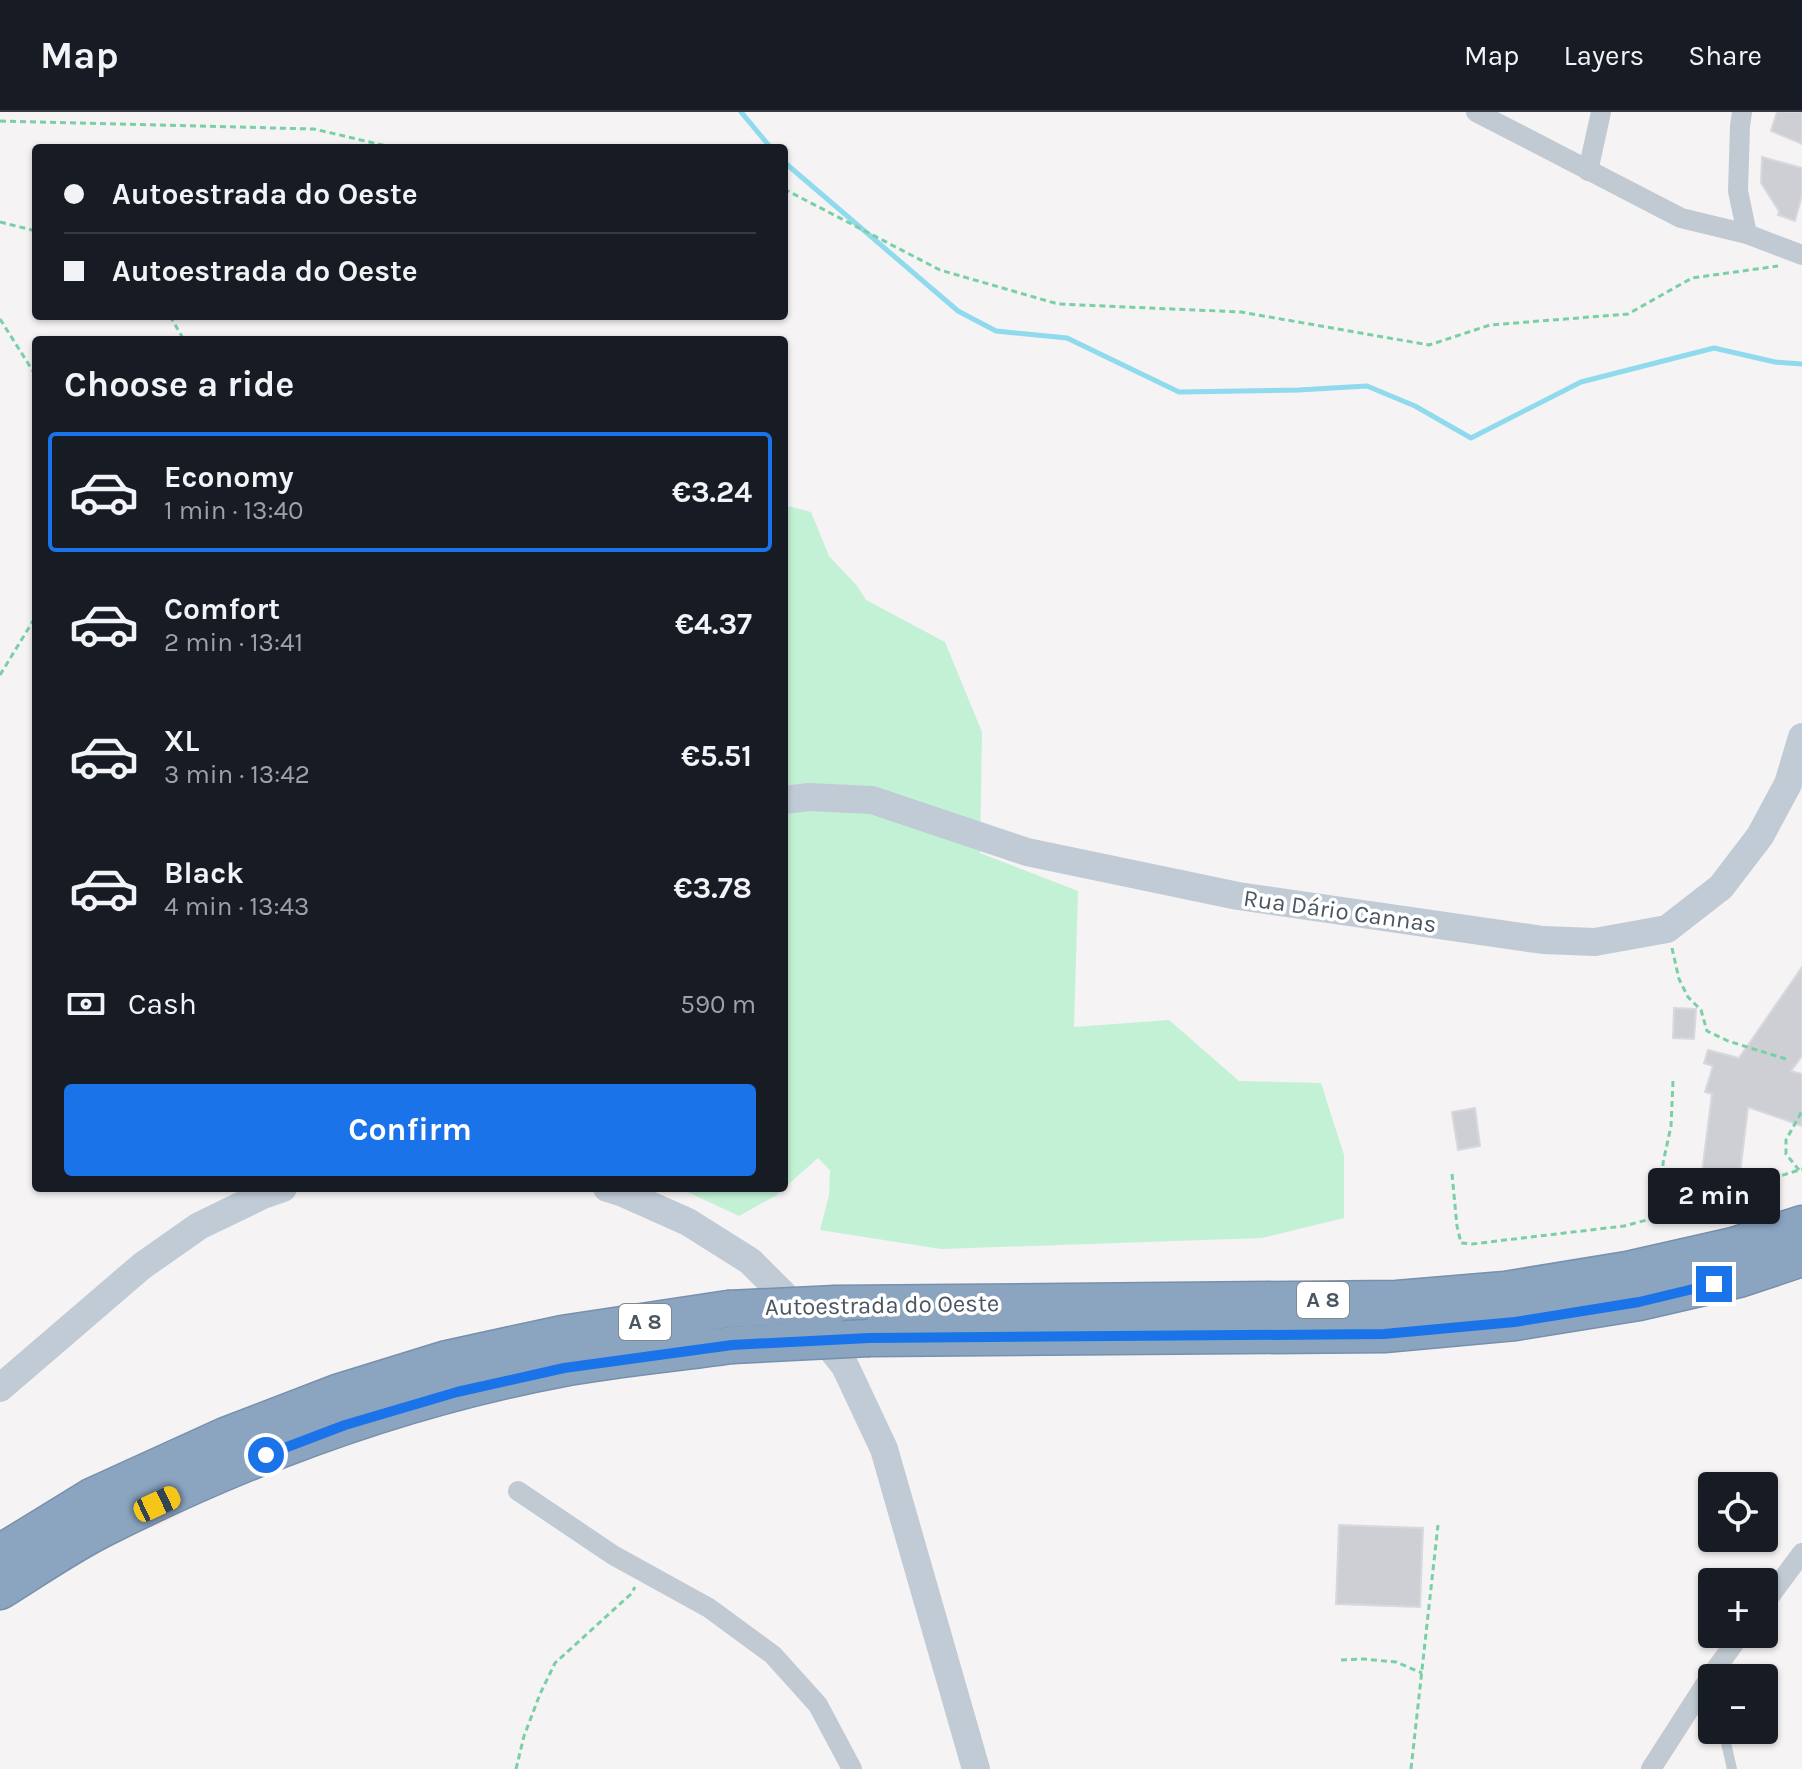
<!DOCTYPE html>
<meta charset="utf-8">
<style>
:root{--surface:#171b24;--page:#242831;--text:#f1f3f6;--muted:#9ea1a6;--line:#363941;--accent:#1a73e8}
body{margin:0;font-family:Karla,sans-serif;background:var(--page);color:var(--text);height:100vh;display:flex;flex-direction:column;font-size:30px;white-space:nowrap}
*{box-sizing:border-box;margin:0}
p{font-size:26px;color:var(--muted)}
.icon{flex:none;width:44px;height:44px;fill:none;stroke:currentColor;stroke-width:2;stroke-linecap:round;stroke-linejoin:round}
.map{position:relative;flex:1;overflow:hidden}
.sheet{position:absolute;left:32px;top:224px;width:756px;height:856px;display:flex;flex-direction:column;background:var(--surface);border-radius:8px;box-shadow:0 2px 6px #0004}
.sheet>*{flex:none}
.banner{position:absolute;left:32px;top:32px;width:756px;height:176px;border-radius:8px;box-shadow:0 2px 6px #0004;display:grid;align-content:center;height:176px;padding:0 32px;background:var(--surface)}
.fabs{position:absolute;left:1698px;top:1360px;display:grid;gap:16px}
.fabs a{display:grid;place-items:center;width:80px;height:80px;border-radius:8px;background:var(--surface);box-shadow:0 2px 6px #0004;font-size:40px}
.end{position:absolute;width:36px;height:36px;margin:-18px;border:10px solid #1a73e8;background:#fff;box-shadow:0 0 0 4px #fff}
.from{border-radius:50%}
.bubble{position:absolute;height:56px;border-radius:8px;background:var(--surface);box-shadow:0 2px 6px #0004;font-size:26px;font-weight:700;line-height:56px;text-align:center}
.car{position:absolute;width:24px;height:48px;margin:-24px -12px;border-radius:10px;box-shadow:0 0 6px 2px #0007;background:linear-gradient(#f5c518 24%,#345 0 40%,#f5c518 0 76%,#345 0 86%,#f5c518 0)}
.banner b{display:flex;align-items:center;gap:28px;height:76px;font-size:30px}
.banner b+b{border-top:2px solid var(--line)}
.banner i{width:20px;height:20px;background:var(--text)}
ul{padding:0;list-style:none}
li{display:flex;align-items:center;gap:24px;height:120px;margin:0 16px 12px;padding:0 16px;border:4px solid transparent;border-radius:8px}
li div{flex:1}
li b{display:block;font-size:30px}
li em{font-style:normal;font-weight:700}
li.current{border-color:var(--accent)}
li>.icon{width:72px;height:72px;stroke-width:1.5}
h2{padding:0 32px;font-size:36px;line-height:96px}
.pay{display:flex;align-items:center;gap:20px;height:88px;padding:0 32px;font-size:30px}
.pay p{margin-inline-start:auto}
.cta{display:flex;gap:16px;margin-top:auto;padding:16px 32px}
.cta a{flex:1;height:92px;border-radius:8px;background:var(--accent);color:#fff;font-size:32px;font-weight:700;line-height:92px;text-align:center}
header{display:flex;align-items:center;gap:48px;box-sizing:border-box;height:112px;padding:0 40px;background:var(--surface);border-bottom:2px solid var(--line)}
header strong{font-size:38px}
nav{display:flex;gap:44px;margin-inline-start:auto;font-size:28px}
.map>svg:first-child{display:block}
.green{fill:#c3f1d5}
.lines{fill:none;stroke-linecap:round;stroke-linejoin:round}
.stream{stroke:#90daee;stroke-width:5}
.building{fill:#cdcfd5;stroke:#d7d9de;stroke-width:2}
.highway-casing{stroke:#7690ad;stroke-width:39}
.path{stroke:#7ad0a6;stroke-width:3;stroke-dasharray:6 4;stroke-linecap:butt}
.lane{stroke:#c1cad2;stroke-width:10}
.street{stroke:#c1cad2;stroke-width:20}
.secondary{stroke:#c1cbd6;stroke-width:28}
.highway{stroke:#8ba5c1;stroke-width:36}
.highway-bridge-casing{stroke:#7690ad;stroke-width:39;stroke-linecap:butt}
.highway-bridge{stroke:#8ba5c1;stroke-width:36}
.route{stroke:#1a73e8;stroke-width:10}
.labels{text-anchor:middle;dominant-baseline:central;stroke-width:7;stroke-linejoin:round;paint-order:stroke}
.shield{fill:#fff;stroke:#808990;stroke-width:2}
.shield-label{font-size:22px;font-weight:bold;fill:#4a5661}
.street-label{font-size:24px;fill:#4a5661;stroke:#fff}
</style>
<header>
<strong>Map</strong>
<nav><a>Map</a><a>Layers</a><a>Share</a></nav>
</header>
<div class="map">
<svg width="1802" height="1657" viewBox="0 0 1802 1657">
<rect width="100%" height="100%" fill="#f5f3f3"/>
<!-- green -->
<g class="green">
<polygon points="784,393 811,400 829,444 858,475 866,488 945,530 982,620 980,741 1078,779 1074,915 1169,908 1239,969 1321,971 1344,1043 1344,1106 1262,1126 941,1137 820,1118 829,1083 830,1058 818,1046 784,1076"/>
<polygon points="679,1076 784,1076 775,1084 739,1104"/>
</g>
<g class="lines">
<!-- stream -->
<g class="stream">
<polyline points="741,0 771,36"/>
<polyline points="784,50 958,199 996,219 1067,226 1179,280 1298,278 1367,274 1415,294 1471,326 1581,270 1714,236 1775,250 1802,252"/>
</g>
</g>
<!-- building -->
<g class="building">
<polygon points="1777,0 1802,0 1802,32 1771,19"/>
<polygon points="1762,45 1802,56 1802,83 1795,109 1778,103 1779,99 1761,71"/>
<polygon points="1802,855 1802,944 1791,959 1802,962 1802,1014 1748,995 1740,1062 1718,1060 1718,1063 1702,1060 1712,982 1705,980 1713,954 1704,951 1708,938 1739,946"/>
<polygon points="1674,896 1696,897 1694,927 1673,926"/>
<polygon points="1475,996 1480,1034 1458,1038 1452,1000"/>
<polygon points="1339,1413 1423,1416 1420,1495 1336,1492"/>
</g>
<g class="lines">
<!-- highway casing -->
<g class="highway-casing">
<g id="highway">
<polyline points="836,1192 1397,1187 1505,1178 1627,1158 1733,1134 1802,1112"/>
<polyline points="869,1226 1384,1222 1515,1210 1639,1190 1739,1167 1802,1146"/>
<polyline points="0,1441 91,1385 225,1324 337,1281 447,1247 562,1222 728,1197"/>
<path d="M0,1479C34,1458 68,1434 104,1416C249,1343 403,1286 563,1256C619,1246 676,1241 732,1233"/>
</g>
</g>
<!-- path -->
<g class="path">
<polyline points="0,9 314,17 395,36"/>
<polyline points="784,77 940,158 1058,192 1241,200 1429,233 1490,213 1628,202 1692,166 1778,154"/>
<polyline points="0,110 36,119"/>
<polyline points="170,204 184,228"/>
<polyline points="0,207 36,264"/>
<polyline points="0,563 36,504"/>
<polyline points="1672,836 1679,867 1688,885 1701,898 1707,919 1728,929 1789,948"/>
<polyline points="1673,969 1671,1014 1663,1051 1663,1065 1666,1074 1687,1094"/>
<polyline points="1799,1058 1786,1042 1786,1028 1802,999"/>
<polyline points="1452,1062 1457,1114 1461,1131 1472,1132 1624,1114 1662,1104 1687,1094 1802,1057"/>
<polyline points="1341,1548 1363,1547 1396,1550 1422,1561"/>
<polyline points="516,1657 524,1624 540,1582 555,1551 631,1482 635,1475"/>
<polyline points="1411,1657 1438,1413"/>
</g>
<!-- lane -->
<polyline class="lane" points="1723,1618 1732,1657"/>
<!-- street -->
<g class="street">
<polyline points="1476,0 1681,106 1747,122 1802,143"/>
<polyline points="1742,0 1740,14 1738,79 1747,122"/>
<polyline points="1588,59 1601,0"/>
<polyline points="518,1379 613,1443 709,1496 773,1543 818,1593 852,1657"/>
<polyline points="1764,1492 1802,1441"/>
<polyline points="1651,1657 1710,1565 1741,1522"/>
</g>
<!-- secondary -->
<g class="secondary">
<polyline points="784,688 809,685 872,688 1027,740 1238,784 1543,828 1595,830 1667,817 1721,775 1760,724 1788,672 1802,625"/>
<polyline points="607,1076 623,1081 688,1110 750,1149 806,1205 845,1254 884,1337 976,1657"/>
<polyline points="0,1276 142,1154 199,1114 263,1083 283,1076"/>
</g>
<!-- highway -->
<use href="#highway" class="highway"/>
<!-- highway-bridge casing -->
<g class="highway-bridge-casing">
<g id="highway-bridge">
<polyline points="728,1197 836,1192"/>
<polyline points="732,1233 869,1226"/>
</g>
</g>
<!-- highway-bridge -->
<use href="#highway-bridge" class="highway-bridge"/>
</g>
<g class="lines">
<!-- route -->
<polyline class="route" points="266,1343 345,1313 457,1280 564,1256 732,1233 869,1226 1384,1222 1515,1210 1639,1190 1714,1172"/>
</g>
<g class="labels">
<!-- shield labels -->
<g class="shield">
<rect x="1297" y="1170" width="52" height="36" rx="6"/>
<rect x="619" y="1192" width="52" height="36" rx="6"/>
</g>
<g class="shield-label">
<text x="1323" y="1188">A 8</text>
<text x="645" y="1210">A 8</text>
</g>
<!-- street labels -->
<g class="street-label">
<text transform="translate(1340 799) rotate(8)">Rua Dário Cannas</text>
<text transform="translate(882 1193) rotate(-1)">Autoestrada do Oeste</text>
</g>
</g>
</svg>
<div class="fabs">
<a><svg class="icon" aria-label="locate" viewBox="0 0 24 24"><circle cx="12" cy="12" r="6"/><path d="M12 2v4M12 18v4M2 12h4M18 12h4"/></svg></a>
<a>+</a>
<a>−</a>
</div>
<i class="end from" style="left:266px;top:1343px"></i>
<i class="end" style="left:1714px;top:1172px"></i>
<div class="bubble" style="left:1648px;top:1056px;width:132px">2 min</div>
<i class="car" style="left:157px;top:1392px;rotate:65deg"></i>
<div class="banner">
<b><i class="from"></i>Autoestrada do Oeste</b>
<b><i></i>Autoestrada do Oeste</b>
</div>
<section class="sheet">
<h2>Choose a ride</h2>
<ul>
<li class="current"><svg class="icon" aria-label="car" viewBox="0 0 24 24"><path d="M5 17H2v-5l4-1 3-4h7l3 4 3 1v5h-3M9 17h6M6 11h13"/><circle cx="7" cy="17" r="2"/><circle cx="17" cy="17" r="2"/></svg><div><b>Economy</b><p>1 min · 13:40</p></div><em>€3.24</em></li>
<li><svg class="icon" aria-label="car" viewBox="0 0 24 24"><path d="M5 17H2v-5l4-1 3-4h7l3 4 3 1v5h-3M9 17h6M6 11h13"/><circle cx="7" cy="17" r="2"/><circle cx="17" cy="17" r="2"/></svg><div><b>Comfort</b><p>2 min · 13:41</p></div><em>€4.37</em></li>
<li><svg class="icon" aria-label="car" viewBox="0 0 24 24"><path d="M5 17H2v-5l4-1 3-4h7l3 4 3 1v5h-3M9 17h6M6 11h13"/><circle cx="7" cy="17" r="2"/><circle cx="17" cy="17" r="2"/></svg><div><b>XL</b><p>3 min · 13:42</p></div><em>€5.51</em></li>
<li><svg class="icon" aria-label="car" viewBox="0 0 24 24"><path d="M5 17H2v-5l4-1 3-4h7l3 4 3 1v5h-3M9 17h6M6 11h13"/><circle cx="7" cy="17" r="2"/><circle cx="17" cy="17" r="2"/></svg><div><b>Black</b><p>4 min · 13:43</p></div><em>€3.78</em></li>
</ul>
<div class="pay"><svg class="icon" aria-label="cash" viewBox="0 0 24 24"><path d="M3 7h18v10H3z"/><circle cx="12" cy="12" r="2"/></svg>Cash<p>590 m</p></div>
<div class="cta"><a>Confirm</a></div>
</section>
</div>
